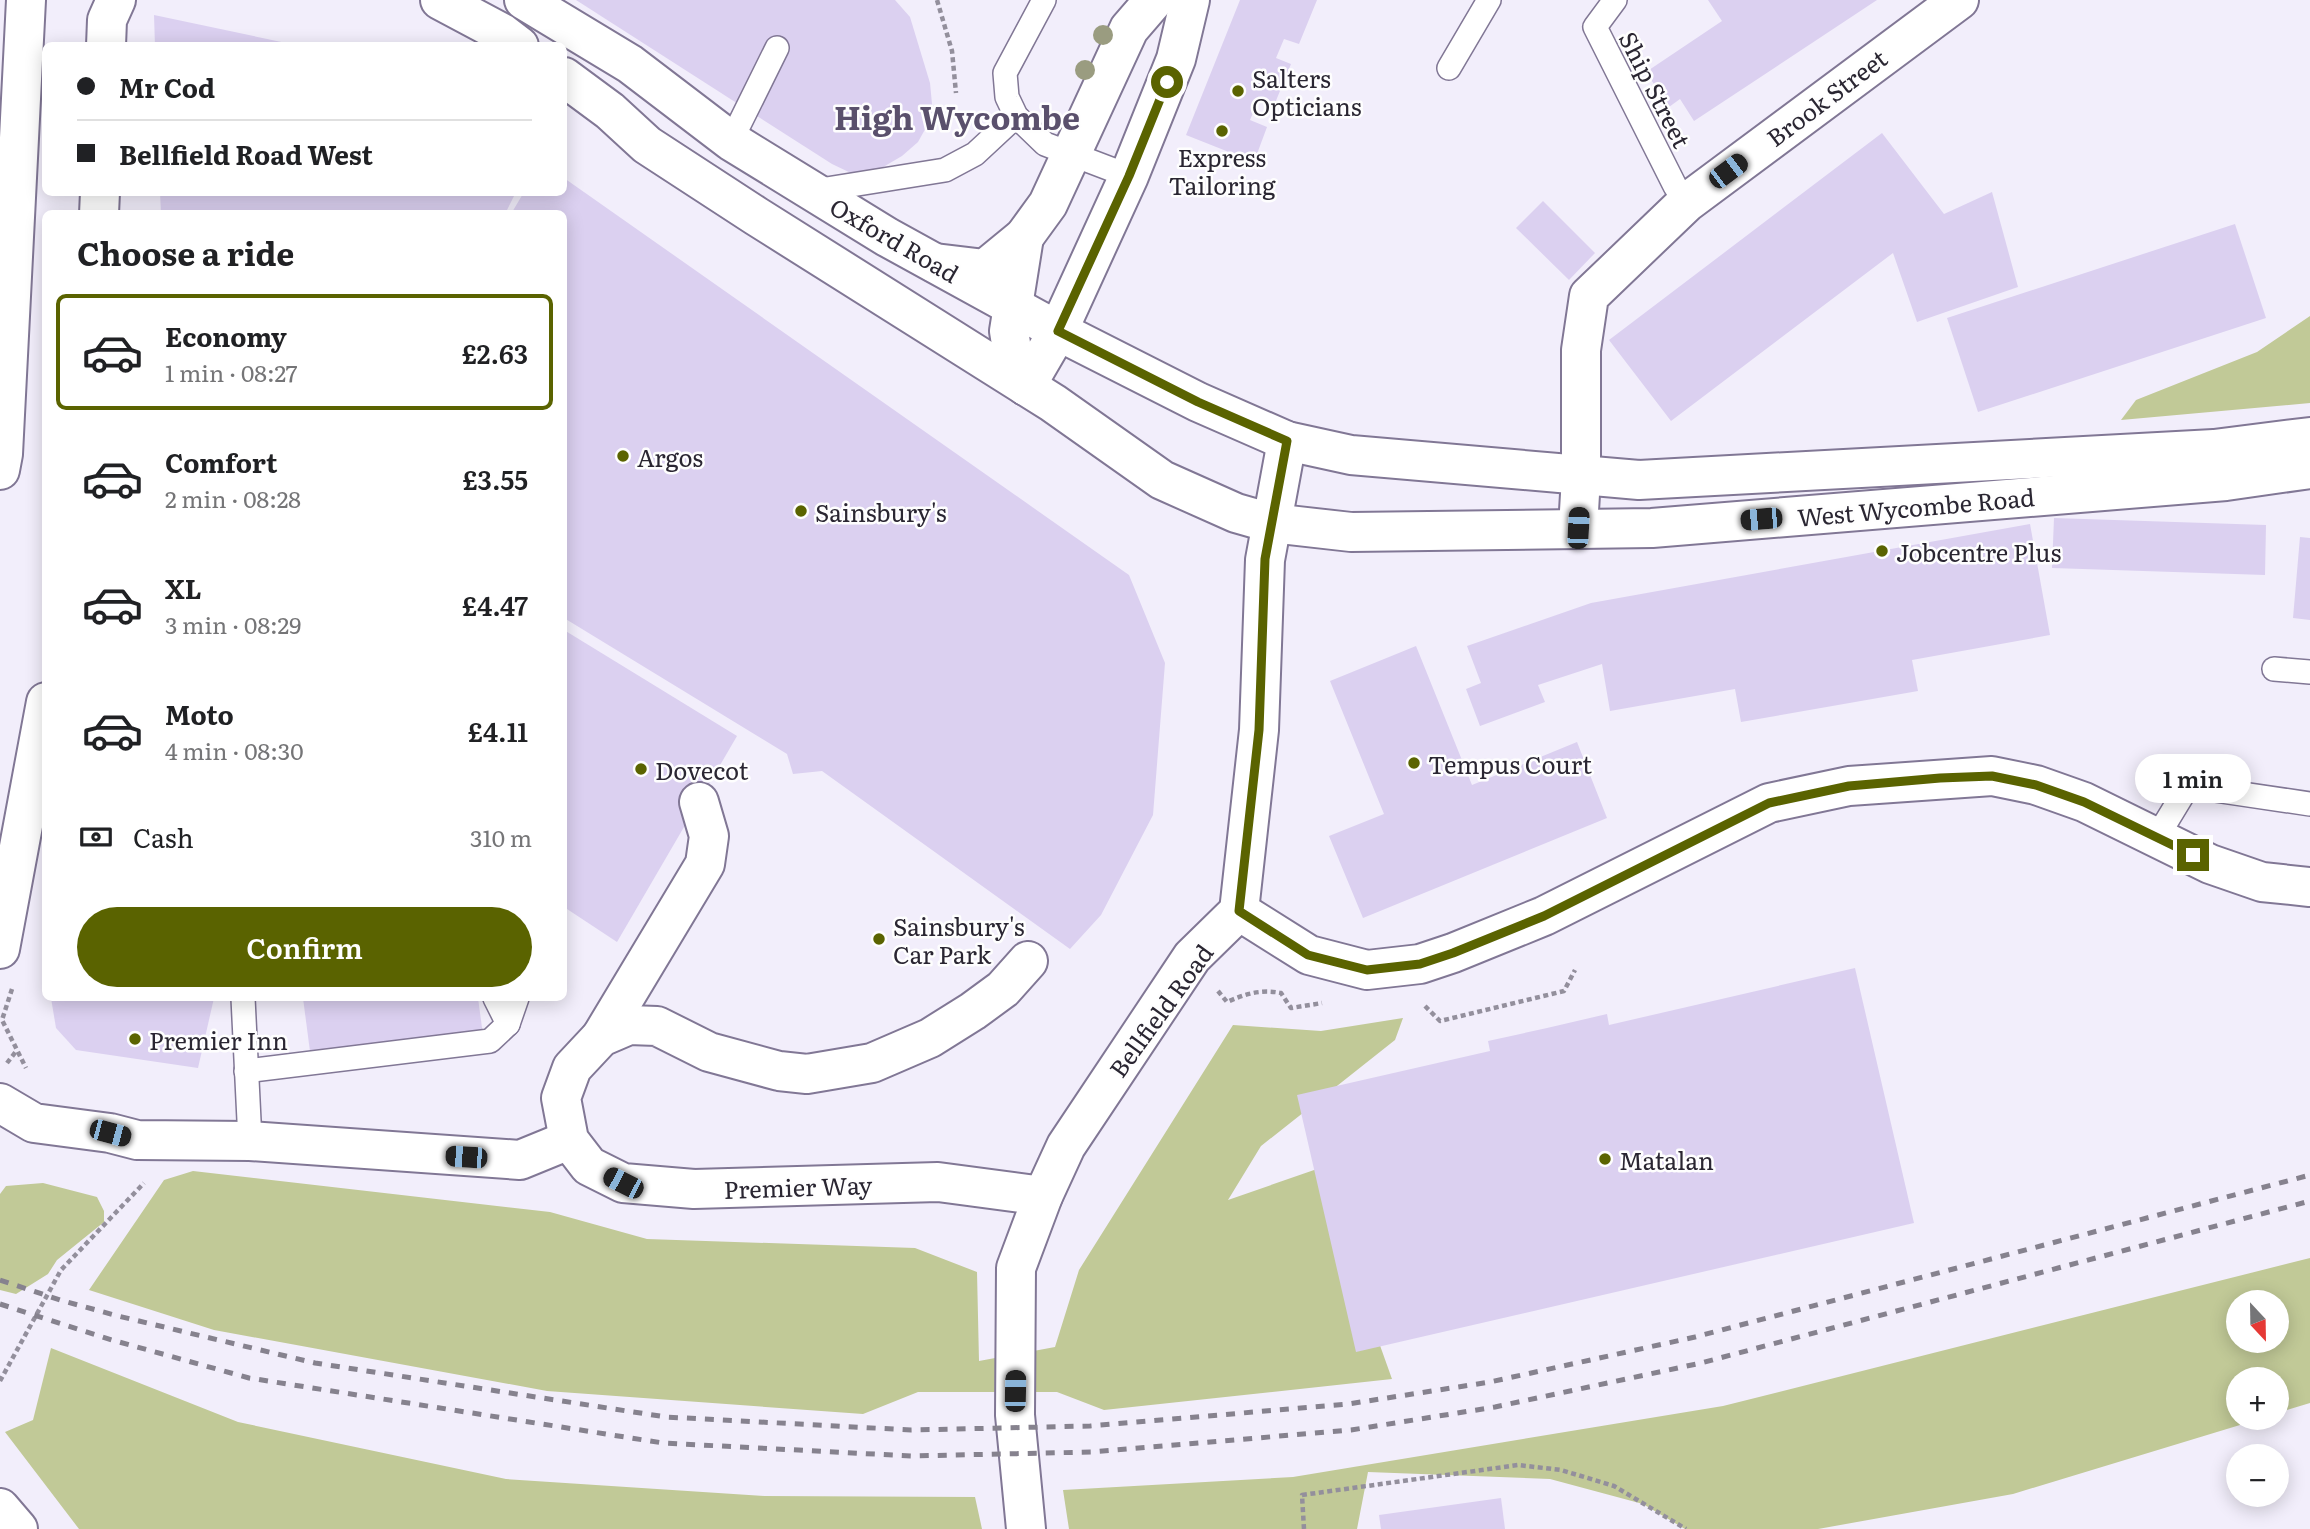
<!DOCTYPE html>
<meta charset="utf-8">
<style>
:root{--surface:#fff;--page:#f6f6f6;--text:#202124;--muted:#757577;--line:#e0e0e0;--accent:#5a6300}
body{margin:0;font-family:Literata,serif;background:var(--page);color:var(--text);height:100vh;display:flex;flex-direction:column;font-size:26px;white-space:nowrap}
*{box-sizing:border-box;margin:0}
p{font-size:23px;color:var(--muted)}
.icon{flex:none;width:38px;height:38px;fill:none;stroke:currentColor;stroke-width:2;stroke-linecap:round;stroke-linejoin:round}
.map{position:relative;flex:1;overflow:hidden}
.panel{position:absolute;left:42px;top:210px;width:525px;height:791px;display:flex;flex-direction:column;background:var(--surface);border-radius:10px;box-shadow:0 4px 18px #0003}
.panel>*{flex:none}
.hud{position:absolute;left:42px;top:42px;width:525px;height:154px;border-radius:10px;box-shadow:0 4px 18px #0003;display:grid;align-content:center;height:154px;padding:0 35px;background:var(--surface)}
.needle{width:46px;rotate:158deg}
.controls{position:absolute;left:2226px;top:1290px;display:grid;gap:14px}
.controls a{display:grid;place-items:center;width:63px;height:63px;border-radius:50%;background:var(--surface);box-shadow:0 4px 18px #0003;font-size:35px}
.end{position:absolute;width:32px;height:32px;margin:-16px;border:9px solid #5a6300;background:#fff;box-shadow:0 0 0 4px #fff}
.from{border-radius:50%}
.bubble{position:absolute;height:49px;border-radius:24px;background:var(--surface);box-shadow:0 4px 18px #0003;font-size:23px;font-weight:600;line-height:49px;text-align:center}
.car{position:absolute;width:21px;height:42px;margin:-21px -10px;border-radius:9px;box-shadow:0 0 5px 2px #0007;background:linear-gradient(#222 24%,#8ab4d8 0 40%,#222 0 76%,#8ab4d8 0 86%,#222 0)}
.hud b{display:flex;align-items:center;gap:24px;height:66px;font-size:26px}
.hud b+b{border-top:2px solid var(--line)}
.hud i{width:18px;height:18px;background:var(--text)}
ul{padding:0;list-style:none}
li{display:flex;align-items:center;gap:21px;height:116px;margin:0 14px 10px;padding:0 21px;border:4px solid transparent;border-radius:10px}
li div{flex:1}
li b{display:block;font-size:26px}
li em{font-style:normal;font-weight:600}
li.current{border-color:var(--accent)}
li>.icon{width:63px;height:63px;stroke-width:1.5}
h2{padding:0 35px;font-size:32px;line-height:84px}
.pay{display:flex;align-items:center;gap:18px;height:77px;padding:0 35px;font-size:26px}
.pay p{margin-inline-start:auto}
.button{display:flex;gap:14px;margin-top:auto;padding:14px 35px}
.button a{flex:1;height:80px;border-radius:42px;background:var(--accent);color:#fff;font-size:28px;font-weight:600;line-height:80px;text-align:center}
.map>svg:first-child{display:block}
.green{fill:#c1c997;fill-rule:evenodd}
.building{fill:#dbd0f0}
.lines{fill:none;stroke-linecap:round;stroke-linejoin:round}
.lane-casing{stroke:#817795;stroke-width:26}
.street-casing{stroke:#817795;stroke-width:42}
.secondary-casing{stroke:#817795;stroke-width:42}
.primary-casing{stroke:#817795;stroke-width:42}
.path{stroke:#938f9c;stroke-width:4.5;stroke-dasharray:5 3.5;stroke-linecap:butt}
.lane{stroke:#fff;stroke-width:23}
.street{stroke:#fff;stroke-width:38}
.secondary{stroke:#fff;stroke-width:38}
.primary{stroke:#fff;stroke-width:38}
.rail{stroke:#86828e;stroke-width:5;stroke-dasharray:9 9;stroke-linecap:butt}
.tree{fill:#9a9c80}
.route{stroke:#5a6300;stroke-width:9}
.poi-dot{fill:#5a6300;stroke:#fefefe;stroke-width:2.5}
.labels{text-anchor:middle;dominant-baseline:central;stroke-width:5;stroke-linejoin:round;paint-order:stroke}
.poi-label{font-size:24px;fill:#2a2632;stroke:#fefefe;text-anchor:start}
.street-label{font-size:24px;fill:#2a2632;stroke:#fefefe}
.district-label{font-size:32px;font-weight:bold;fill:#5a506c;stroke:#fefefe}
</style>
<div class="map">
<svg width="2310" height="1529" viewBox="0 0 2310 1529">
<rect width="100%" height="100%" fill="#f2eefb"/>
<!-- green -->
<g class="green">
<polygon points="2310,316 2310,403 2121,420 2136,400 2257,352"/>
<polygon points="1403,1018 1395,1040 1261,1146 1228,1200 1317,1169 1392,1379 1104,1410 1057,1392 918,1392 863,1414 547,1391 214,1330 89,1290 164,1180 193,1171 550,1212 647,1239 915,1248 977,1272 979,1361 1055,1347 1079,1270 1233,1025 1321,1031"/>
<polygon points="43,1183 97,1197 104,1211 104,1222 57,1260 48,1274 16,1294 0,1290 0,1194 6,1186"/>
<path d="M2310,1258V1403L2277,1413V1379H2238V1418H2263L2013,1494L1818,1529H1685L1643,1504L1550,1479L1368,1472L1357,1529H1069L1063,1490L1293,1477L1723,1406ZM2238,1302H2277V1340H2238Z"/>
<polygon points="51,1348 238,1422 506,1479 764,1496 975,1497 982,1529 79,1529 5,1432 33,1420"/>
</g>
<!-- building -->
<g class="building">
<polygon points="576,0 895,0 910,17 930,83 933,115 918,142 902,156 878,170 853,174 832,164"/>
<polygon points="1240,0 1317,0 1299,44 1284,39 1276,58 1291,64 1273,108 1258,101 1250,120 1267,127 1254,162 1186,135"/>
<polygon points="1708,0 1877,0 1694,121 1680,99 1669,107 1646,72 1722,21"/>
<polygon points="154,15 291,44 291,46 155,46"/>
<polygon points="1882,133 1944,214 1992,192 2018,287 1917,322 1893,253 1671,421 1609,340"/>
<polygon points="564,178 1129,575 1165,663 1153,815 1101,915 1070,949 822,771 793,774 787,754 564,618 564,214 511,214 524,192 564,192"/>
<polygon points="160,192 516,192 505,214 161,214"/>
<polygon points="1543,201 1595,253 1569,280 1516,228"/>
<polygon points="2235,224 2266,318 1978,412 1947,318"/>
<polygon points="2054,518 2266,525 2265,575 2052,568"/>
<polygon points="2030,524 2050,635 1912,660 1918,691 1741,722 1735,689 1610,711 1602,664 1538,685 1545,702 1480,726 1466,689 1481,683 1467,646 1591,603"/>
<polygon points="2300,537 2310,538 2310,620 2293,618"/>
<polygon points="564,630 737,736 617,942 564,907"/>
<polygon points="1416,646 1472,785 1577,742 1607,818 1363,918 1329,836 1384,814 1330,681"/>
<polygon points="1855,968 1914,1223 1356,1352 1297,1095 1490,1051 1488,1041 1547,1028 1607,1014 1609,1025"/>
<polygon points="51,998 214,998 198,1068 76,1050 56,1028"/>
<polygon points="303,998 478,998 483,1035 311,1059"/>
<polygon points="1501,1498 1505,1529 1381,1529 1379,1515"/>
</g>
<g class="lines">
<!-- lane casing -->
<g class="lane-casing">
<g id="lane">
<polyline points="1044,0 1005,73 1007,97 1016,116 1045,144 1129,176"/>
<polyline points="1615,0 1595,27 1675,186 1686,203"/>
<polyline points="1449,68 1489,0"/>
<polyline points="731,141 777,48"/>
<polyline points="814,191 945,170 975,154 1016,116"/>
<polyline points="2274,669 2310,672"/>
<polyline points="2157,837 2188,786 2310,804"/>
<polyline points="243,998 250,1141"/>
<polyline points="495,998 508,1024"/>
<polyline points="246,1071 490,1041 508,1024 517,998"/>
</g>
</g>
<!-- street casing -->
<g class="street-casing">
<g id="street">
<polyline points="935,263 985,269 1024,237 1048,204 1129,29 1154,0"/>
<polyline points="1026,386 1058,331 1129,176 1176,59 1190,0"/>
<polyline points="1578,528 1581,477 1581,350 1589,296 1686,203 1959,0"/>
<polyline points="1239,911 1309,955 1367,970 1420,964 1453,953 1544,916 1769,803 1849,786 1992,776 2036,785 2084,802 2210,864 2262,882 2310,887"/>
<polyline points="1028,961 1003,989 973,1011 930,1038 872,1063 807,1074 779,1071 709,1052 657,1026 629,1025 601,1037 572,1068 561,1098 569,1140 589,1166 623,1183 694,1189 938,1182 1043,1196"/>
<polyline points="601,1037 705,864 709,836 699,802"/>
<polyline points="0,1103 34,1123 110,1133 137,1140 250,1141 520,1160 569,1140"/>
</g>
</g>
<!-- secondary casing -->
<g class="secondary-casing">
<g id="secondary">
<polyline points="1024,237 1009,331 1015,369 1026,386"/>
<polyline points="1026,1529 1015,1415 1016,1268 1043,1196 1066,1146 1192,957 1239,911 1259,730 1265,560 1287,441"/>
</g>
</g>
<!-- primary casing -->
<g class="primary-casing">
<g id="primary">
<polyline points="440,0 502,33 519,46"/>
<polyline points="524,0 630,64 731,141 887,237 1058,331 1198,402 1287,441 1351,455 1639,480 2214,449 2310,437"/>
<polyline points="106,46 107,20 116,0"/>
<polyline points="564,77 610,111 647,145 756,216 1053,403 1162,480 1236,513 1271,523 1351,532 1652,528 2226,481 2310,469"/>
<polyline points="99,214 100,192"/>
<polyline points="0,470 3,454 26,0"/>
<polyline points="0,949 46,702"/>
<polyline points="0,1508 18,1529"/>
</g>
</g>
<!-- path -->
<g class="path">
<polyline points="937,0 952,51 956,93"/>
<polyline points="12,989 2,1020 26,1068"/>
<path d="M1218,991L1227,1002C1245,994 1261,989 1281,993L1291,1008L1322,1003"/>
<polyline points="1425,1006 1440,1021 1564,991 1575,970"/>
<polyline points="7,1063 17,1050"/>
<polyline points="0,1381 61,1270 144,1183"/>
<polyline points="1304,1529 1302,1495 1518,1465 1561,1470 1614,1486 1686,1529"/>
</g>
<!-- lane -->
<use href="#lane" class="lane"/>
<!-- street -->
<use href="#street" class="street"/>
<!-- secondary -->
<use href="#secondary" class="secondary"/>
<!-- primary -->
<use href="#primary" class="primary"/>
<!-- rail -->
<g class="rail">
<polyline points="0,1280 60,1300 118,1316 315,1363 666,1417 911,1430 1090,1426 1348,1404 1490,1382 1695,1337 2310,1175"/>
<polyline points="0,1304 112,1340 249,1378 663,1443 911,1456 1092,1452 1351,1430 1495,1407 1701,1363 2310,1201"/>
</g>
</g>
<!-- trees -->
<g class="tree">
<circle cx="1103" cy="35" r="10"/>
<circle cx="1085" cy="70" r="10"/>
</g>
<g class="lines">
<!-- route -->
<polyline class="route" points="1167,82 1129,176 1058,331 1198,402 1287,441 1265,559 1259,730 1239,911 1308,955 1367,970 1420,964 1453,953 1544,916 1769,803 1849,786 1940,778 1992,776 2036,785 2084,802 2193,855"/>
</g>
<!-- markers -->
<g class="poi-dot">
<circle cx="1238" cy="91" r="7"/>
<circle cx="1222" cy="131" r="7"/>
<circle cx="623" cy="456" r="7"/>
<circle cx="801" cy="511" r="7"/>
<circle cx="1882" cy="551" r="7"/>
<circle cx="1414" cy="763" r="7"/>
<circle cx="641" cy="769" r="7"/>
<circle cx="879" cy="939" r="7"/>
<circle cx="135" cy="1039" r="7"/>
<circle cx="1605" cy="1159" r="7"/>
</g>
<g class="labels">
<!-- poi labels -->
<g class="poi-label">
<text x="1252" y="77">Salters<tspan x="1252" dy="28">Opticians</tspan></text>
<text x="1222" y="156" text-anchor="middle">Express<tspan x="1222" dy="28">Tailoring</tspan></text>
<text x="637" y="456">Argos</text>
<text x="815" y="511">Sainsbury's</text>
<text x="1896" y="551">Jobcentre Plus</text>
<text x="1428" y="763">Tempus Court</text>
<text x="655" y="769">Dovecot</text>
<text x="893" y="925">Sainsbury's<tspan x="893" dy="28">Car Park</tspan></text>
<text x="149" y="1039">Premier Inn</text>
<text x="1619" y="1159">Matalan</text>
</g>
<!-- street labels -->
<g class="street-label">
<text transform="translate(1656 89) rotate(63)">Ship Street</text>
<text transform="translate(1826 97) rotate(-37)">Brook Street</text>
<text transform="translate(895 239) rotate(30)">Oxford Road</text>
<text transform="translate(1916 506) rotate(-5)">West Wycombe Road</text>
<text transform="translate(1160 1010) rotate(-54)">Bellfield Road</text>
<text transform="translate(798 1186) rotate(-2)">Premier Way</text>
</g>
<!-- district labels -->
<g class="district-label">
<text x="957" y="116">High Wycombe</text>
</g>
</g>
</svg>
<div class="controls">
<a><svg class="needle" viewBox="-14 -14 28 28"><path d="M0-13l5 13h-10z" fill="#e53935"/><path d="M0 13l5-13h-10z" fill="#757577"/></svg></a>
<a>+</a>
<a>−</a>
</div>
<i class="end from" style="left:1167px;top:82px"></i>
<i class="end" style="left:2193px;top:855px"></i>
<div class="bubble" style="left:2135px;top:754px;width:116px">1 min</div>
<i class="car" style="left:1728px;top:171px;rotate:53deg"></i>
<i class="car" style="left:1761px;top:519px;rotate:265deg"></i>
<i class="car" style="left:1578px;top:528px;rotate:3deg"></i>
<i class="car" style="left:110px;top:1133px;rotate:105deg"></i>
<i class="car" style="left:466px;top:1157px;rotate:274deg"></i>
<i class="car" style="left:623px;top:1183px;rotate:297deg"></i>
<i class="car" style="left:1015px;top:1391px;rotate:1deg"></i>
<div class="hud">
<b><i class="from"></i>Mr Cod</b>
<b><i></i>Bellfield Road West</b>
</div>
<section class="panel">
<h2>Choose a ride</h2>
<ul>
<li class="current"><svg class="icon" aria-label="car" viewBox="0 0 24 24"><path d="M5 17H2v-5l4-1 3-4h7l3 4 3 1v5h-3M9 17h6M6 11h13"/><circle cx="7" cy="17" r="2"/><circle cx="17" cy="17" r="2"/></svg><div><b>Economy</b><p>1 min · 08:27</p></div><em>£2.63</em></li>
<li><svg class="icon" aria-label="car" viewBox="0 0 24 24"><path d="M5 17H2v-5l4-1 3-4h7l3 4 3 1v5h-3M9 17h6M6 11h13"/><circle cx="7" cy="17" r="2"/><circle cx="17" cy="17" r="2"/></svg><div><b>Comfort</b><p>2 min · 08:28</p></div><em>£3.55</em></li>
<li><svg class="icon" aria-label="car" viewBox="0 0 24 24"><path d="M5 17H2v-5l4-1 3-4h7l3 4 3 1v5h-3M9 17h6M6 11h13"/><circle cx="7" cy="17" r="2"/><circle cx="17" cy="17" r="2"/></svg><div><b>XL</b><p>3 min · 08:29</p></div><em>£4.47</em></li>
<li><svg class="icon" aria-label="car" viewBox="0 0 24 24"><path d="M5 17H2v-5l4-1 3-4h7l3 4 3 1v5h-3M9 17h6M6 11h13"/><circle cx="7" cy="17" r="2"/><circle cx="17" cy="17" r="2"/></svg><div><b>Moto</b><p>4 min · 08:30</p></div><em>£4.11</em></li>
</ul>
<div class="pay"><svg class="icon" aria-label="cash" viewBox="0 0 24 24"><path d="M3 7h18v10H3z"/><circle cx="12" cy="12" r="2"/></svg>Cash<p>310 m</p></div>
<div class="button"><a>Confirm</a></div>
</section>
</div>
